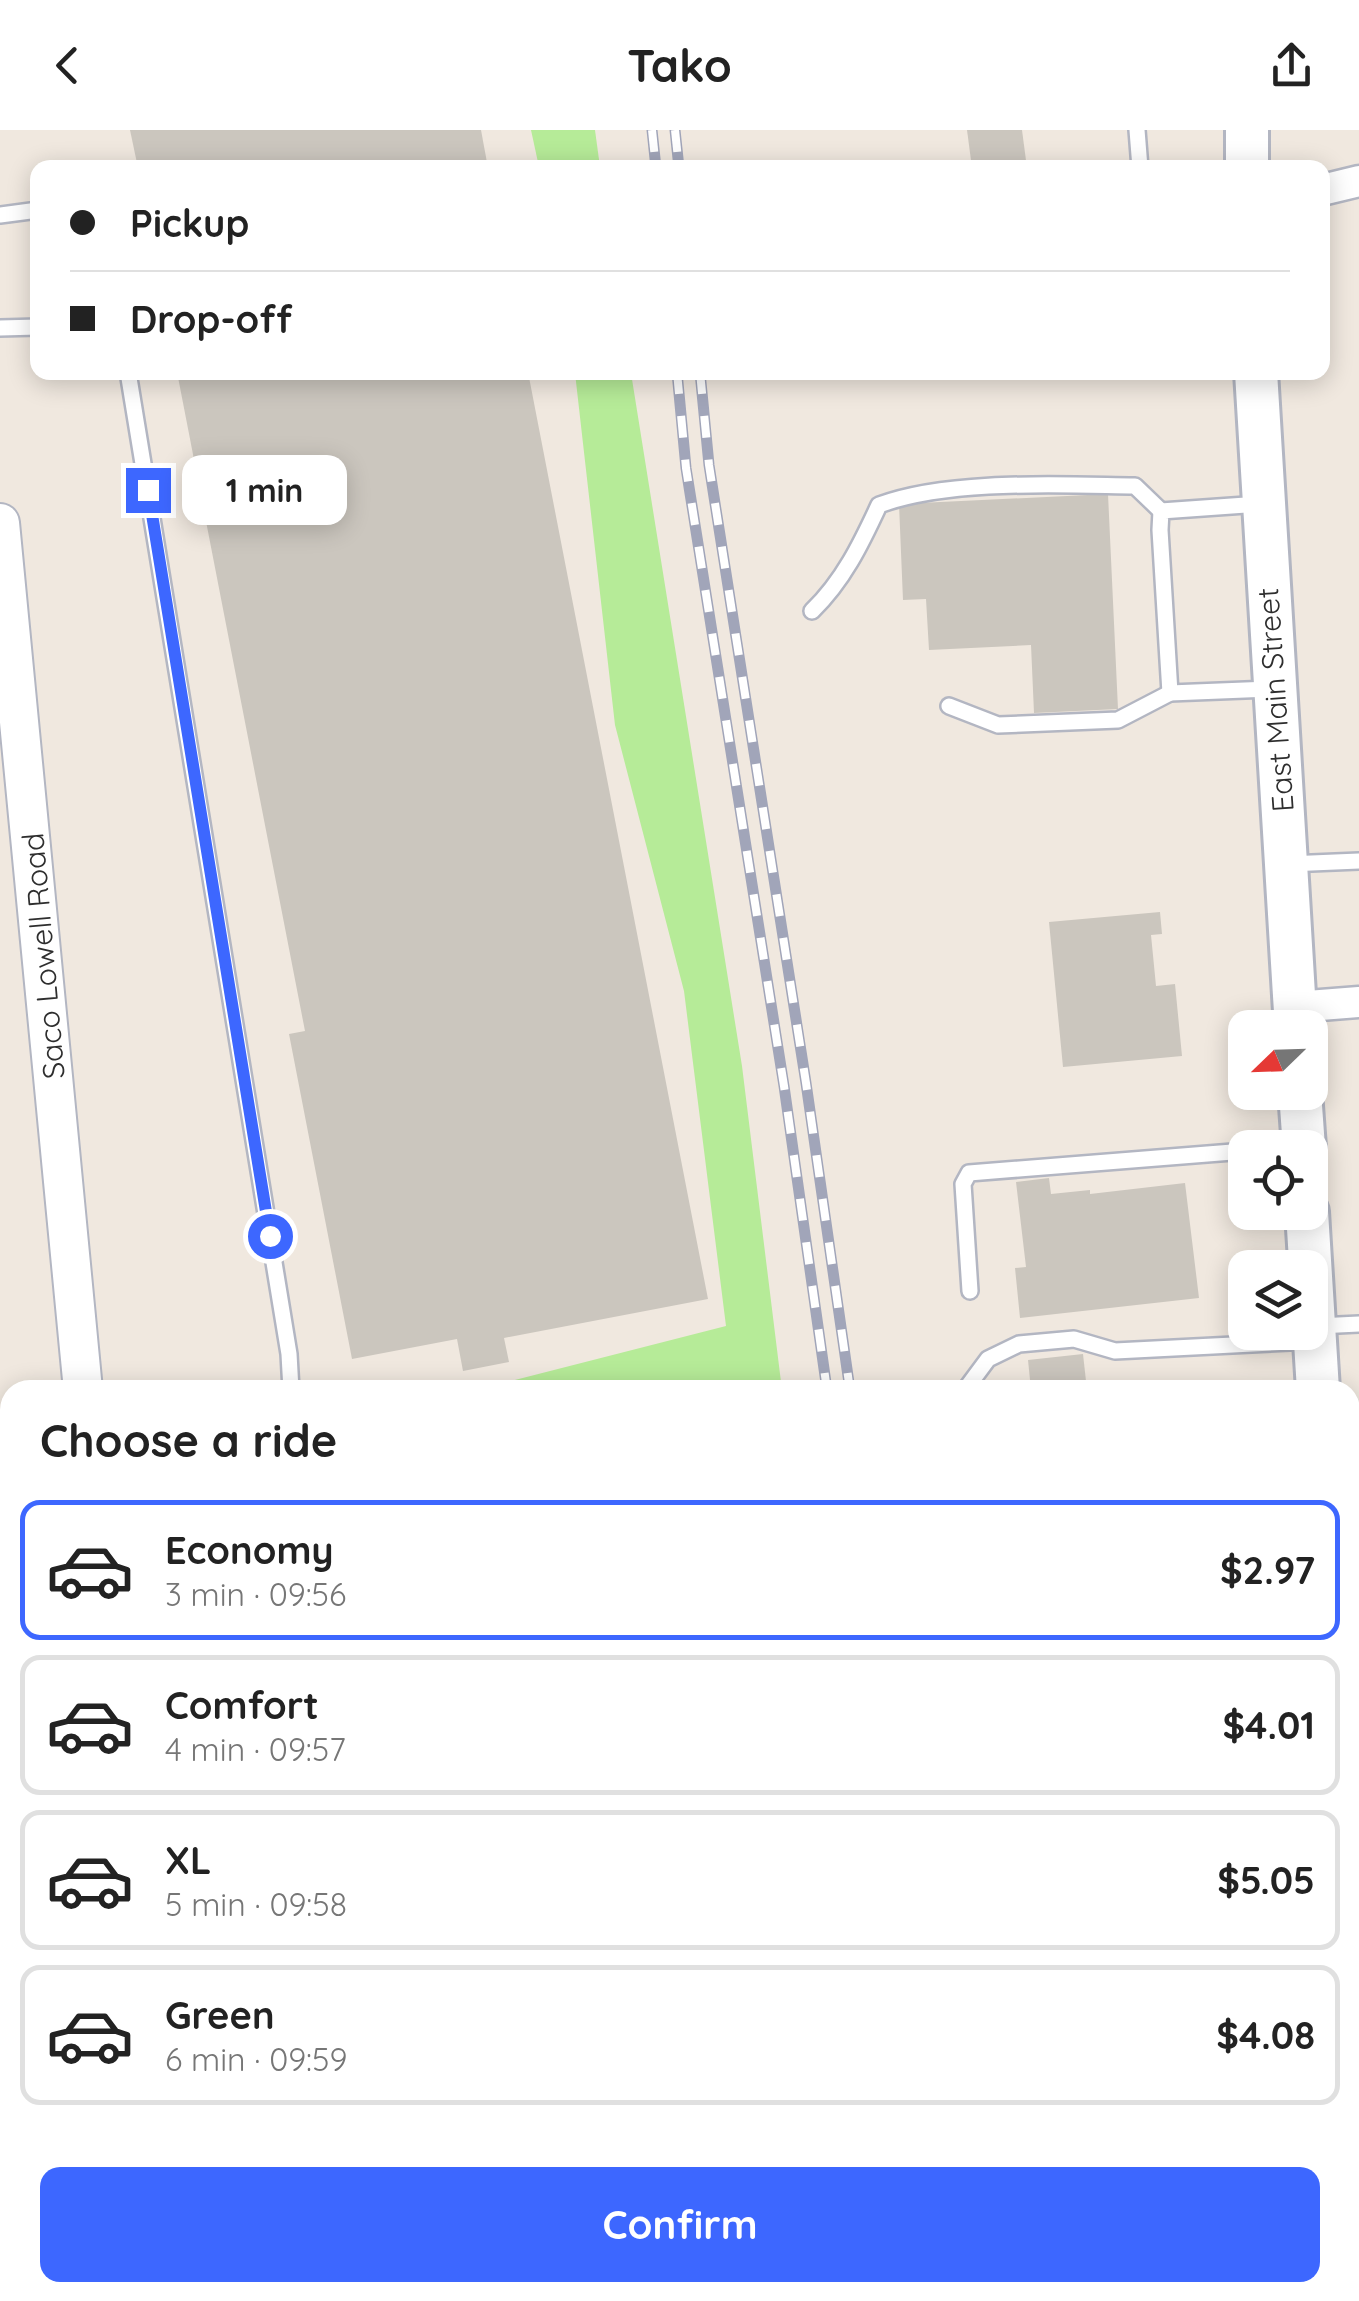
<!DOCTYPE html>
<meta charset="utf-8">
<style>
:root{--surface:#fff;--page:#f6f6f6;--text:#222;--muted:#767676;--line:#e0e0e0;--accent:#3d67ff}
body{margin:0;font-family:Quicksand,sans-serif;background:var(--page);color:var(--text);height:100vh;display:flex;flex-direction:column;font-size:38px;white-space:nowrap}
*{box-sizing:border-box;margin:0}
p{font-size:32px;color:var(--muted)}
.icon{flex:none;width:55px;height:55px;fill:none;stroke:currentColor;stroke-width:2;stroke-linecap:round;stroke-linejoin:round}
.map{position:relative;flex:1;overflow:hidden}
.sheet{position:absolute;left:0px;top:1250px;width:1360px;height:922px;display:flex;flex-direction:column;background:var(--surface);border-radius:30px 30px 0 0;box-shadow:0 5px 25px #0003}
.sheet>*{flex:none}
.banner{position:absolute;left:30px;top:30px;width:1300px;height:220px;border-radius:20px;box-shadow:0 5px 25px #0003;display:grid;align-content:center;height:220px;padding:0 40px;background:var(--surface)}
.needle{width:65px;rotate:247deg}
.fabs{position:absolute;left:1228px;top:880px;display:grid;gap:20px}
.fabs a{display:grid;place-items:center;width:100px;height:100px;border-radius:20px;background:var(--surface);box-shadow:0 5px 25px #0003;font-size:50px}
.end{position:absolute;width:45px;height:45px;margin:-22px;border:12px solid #3d67ff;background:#fff;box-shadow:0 0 0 5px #fff}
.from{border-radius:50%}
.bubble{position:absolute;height:70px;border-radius:20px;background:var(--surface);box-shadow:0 5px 25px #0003;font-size:32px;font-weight:700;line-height:70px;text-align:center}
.banner b{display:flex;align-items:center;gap:35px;height:95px;font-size:38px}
.banner b+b{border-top:2px solid var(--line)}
.banner i{width:25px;height:25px;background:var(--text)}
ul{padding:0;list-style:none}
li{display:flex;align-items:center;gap:30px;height:140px;margin:0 20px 15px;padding:0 20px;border:5px solid var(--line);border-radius:20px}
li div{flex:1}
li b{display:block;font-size:38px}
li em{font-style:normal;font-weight:700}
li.on{border-color:var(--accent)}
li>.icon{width:90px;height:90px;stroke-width:1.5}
h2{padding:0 40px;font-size:45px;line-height:120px}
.button{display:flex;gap:20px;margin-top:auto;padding:20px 40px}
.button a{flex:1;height:115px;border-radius:20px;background:var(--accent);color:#fff;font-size:40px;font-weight:700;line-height:115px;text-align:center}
header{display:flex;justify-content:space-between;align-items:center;height:130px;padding:0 40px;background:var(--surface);font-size:45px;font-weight:700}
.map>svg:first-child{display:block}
.green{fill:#b6eb98}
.building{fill:#cbc6be}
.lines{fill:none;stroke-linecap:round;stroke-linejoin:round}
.service-casing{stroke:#b3b6c2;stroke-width:20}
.minor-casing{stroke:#b3b6c2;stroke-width:35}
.tertiary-casing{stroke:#b3b6c2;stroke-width:42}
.secondary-casing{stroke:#b3b6c2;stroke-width:48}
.service{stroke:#fff;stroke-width:15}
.minor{stroke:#fff;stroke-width:30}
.tertiary{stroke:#fff;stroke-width:38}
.secondary{stroke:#fff;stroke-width:42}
.rail-casing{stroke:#a1a5b9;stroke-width:11}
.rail{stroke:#fff;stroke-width:8;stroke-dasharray:22;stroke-linecap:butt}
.route{stroke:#3d67ff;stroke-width:12}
.labels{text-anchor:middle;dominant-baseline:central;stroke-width:8;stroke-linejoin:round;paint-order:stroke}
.street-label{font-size:30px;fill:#2e2e2e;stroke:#fff}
</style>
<header><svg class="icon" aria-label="back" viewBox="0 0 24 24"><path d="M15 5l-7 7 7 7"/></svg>Tako<svg class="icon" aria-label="share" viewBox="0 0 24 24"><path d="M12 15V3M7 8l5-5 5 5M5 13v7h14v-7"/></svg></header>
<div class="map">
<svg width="1359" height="2171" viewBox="0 0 1359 2171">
<rect width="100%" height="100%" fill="#f0e8df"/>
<!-- green -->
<g class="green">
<polygon points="531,0 595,0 600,37 539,37"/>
<polygon points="575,243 631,243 742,936 782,1260 476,1260 726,1196 684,861 615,595"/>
<polygon points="920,2162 921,2171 664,2171 662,2163"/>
<polygon points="223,2163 223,2162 418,2163 408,2171 227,2171"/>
</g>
<!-- building -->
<g class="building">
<polygon points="130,0 481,0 488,38 138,38"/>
<polygon points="967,0 1022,0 1027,38 972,38"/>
<polygon points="177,242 528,242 708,1169 504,1208 509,1232 463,1241 457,1209 352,1229 289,904 305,901"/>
<polygon points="1108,364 1118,579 1034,583 1031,515 929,520 926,469 903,470 899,374"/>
<polygon points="1160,782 1162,804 1151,805 1156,856 1175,854 1182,926 1063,937 1049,792"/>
<polygon points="1049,1048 1051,1064 1090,1060 1090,1064 1185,1053 1199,1168 1020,1188 1015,1138 1026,1137 1016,1052"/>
<polygon points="1083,1224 1087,1260 1031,1260 1028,1230"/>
<polygon points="1180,2162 1228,2162 1229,2171 1180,2171"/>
</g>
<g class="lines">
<!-- service casing -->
<g class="service-casing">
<g id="service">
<polyline points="1137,0 1140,38"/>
<polyline points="0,85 38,80"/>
<polyline points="0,198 38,197"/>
<polyline points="128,242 289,1224 291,1260"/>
<polyline points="1260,374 1161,381 1160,400 1170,563 1270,559"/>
<path d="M812,481C843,451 861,414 879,375C949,349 1060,355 1135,356L1161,381"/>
<polyline points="949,576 998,595 1118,590 1170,563"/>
<polyline points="1288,734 1359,731"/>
<polyline points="970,1161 963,1054 969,1043 1245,1021"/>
<polyline points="1318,1196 1359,1194"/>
<polyline points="965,1260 988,1229 1019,1214 1074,1209 1115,1221 1311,1211"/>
<polyline points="1350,1518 1359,1517"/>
</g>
</g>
<!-- minor casing -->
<g class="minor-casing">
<g id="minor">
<polyline points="1322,60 1359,51"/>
<polyline points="1295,877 1359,872"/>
<polyline points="0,1837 10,1836"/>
</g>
</g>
<!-- tertiary casing -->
<g class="tertiary-casing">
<g id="tertiary">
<polyline points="0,393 83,1260"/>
<polyline points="167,2162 168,2171"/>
</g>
</g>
<!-- secondary casing -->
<g class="secondary-casing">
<g id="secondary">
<polyline points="1247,0 1247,38"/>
<polyline points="1256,242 1296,898"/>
<polyline points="1300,962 1304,1018"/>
<polyline points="1307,1082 1318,1260"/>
<polyline points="1350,1805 1359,1949"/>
</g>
</g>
<!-- service -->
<use href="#service" class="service"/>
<!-- minor -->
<use href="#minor" class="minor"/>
<!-- tertiary -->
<use href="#tertiary" class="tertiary"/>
<!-- secondary -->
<use href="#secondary" class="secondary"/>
<!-- rail casing -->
<g class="rail-casing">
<g id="rail">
<polyline points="652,0 656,38"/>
<polyline points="675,0 679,38"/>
<polyline points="677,242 686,338 784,956 827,1260"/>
<polyline points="700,242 709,335 806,953 850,1260"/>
<polyline points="962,2162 963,2171"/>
<polyline points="986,2162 987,2171"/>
</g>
</g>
<!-- rail -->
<use href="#rail" class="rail"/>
</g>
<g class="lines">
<!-- route -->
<polyline class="route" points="148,360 270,1106"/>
</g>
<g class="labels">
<!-- street labels -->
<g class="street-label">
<text transform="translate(1275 570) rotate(-94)">East Main Street</text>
<text transform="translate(43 826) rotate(-95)">Saco Lowell Road</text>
</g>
</g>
</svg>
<div class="fabs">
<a><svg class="needle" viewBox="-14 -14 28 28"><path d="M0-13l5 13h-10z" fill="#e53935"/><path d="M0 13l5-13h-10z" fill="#767676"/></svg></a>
<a><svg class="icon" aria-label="locate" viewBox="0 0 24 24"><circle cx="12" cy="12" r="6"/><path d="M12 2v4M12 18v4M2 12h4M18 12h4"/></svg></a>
<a><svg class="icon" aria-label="layers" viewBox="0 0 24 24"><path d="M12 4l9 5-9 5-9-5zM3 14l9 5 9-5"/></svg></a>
</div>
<i class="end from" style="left:270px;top:1106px"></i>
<i class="end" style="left:148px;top:360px"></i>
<div class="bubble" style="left:182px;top:325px;width:165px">1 min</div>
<div class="banner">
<b><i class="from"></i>Pickup</b>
<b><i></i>Drop-off</b>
</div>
<section class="sheet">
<h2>Choose a ride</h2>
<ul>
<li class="on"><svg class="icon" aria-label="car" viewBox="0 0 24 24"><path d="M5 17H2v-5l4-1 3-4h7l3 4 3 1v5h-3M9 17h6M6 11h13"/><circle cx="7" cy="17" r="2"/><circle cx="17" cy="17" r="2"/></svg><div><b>Economy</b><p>3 min · 09:56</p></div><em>$2.97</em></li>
<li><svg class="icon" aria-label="car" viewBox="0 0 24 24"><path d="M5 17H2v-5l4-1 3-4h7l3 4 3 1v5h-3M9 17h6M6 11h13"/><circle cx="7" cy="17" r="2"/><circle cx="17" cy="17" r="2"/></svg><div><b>Comfort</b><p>4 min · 09:57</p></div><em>$4.01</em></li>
<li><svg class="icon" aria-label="car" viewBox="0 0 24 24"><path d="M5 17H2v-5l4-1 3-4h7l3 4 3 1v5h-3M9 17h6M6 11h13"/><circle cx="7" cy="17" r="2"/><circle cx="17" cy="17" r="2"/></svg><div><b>XL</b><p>5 min · 09:58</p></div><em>$5.05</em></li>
<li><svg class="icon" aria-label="car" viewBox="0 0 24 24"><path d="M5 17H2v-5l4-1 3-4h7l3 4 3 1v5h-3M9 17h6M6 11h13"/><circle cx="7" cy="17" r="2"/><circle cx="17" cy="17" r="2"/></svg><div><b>Green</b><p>6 min · 09:59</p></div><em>$4.08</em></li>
</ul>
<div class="button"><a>Confirm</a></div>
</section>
</div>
